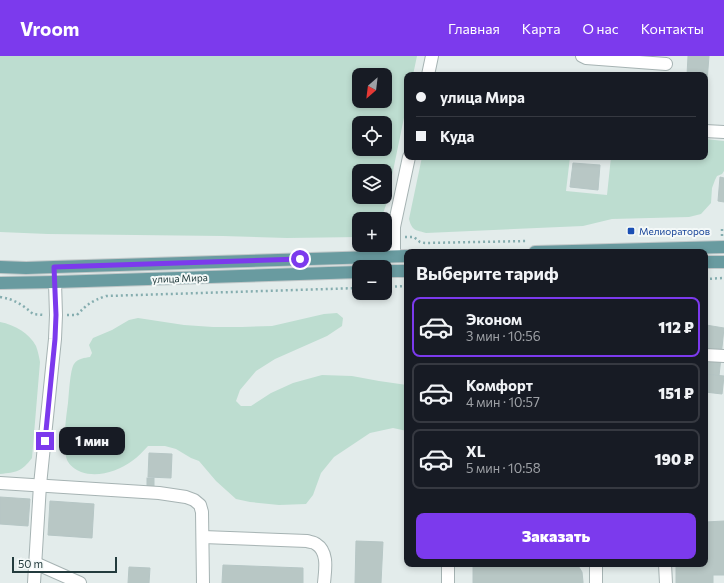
<!DOCTYPE html>
<html lang="ru">
<meta charset="utf-8">
<style>
:root{--surface:#171b24;--page:#242831;--text:#f1f3f6;--muted:#9ea1a6;--line:#363941;--accent:#7c3aed}
body{margin:0;font-family:Commissioner,sans-serif;background:var(--page);color:var(--text);height:100vh;display:flex;flex-direction:column;font-size:15px;white-space:nowrap}
*{box-sizing:border-box;margin:0}
p{font-size:13px;color:var(--muted)}
.icon{flex:none;width:22px;height:22px;fill:none;stroke:currentColor;stroke-width:2;stroke-linecap:round;stroke-linejoin:round}
.map{position:relative;flex:1;overflow:hidden}
.sheet{position:absolute;left:404px;top:193px;width:304px;height:318px;display:flex;flex-direction:column;background:var(--surface);border-radius:8px;box-shadow:0 2px 6px #0003}
.sheet>*{flex:none}
.hud{position:absolute;left:404px;top:16px;width:304px;height:88px;border-radius:8px;box-shadow:0 2px 6px #0003;display:grid;align-content:center;height:88px;padding:0 12px;background:var(--surface)}
.needle{width:26px;rotate:208deg}
.controls{position:absolute;left:352px;top:12px;display:grid;gap:8px}
.controls a{display:grid;place-items:center;width:40px;height:40px;border-radius:8px;background:var(--surface);box-shadow:0 2px 6px #0003;font-size:20px}
.scale{position:absolute;left:12px;bottom:10px;width:105px;box-sizing:border-box;padding-left:4px;border:2px solid #233b3d;border-top:0;font-size:11px;line-height:14px;white-space:nowrap;color:#233b3d;-webkit-text-stroke:3px #f4f9f8;paint-order:stroke}
.end{position:absolute;width:18px;height:18px;margin:-9px;border:5px solid #7c3aed;background:#fff;box-shadow:0 0 0 2px #fff}
.from{border-radius:50%}
.bubble{position:absolute;height:28px;border-radius:8px;background:var(--surface);box-shadow:0 2px 6px #0003;font-size:13px;font-weight:800;line-height:28px;text-align:center}
.hud b{display:flex;align-items:center;gap:14px;height:38px;font-size:15px}
.hud b+b{border-top:1px solid var(--line)}
.hud i{width:10px;height:10px;background:var(--text)}
ul{padding:0;list-style:none}
li{display:flex;align-items:center;gap:12px;height:60px;margin:0 8px 6px;padding:0 4px;border:2px solid var(--line);border-radius:8px}
li div{flex:1}
li b{display:block;font-size:15px}
li em{font-style:normal;font-weight:800}
li.on{border-color:var(--accent)}
li>.icon{width:36px;height:36px;stroke-width:1.5}
h2{padding:0 12px;font-size:18px;line-height:48px}
.primary-button{display:flex;gap:8px;margin-top:auto;padding:8px 12px}
.primary-button a{flex:1;height:46px;border-radius:8px;background:var(--accent);color:#fff;font-size:16px;font-weight:800;line-height:46px;text-align:center}
header{display:flex;align-items:center;gap:24px;box-sizing:border-box;height:56px;padding:0 20px;background:var(--accent);color:#fff}
header strong{font-size:19px}
nav{display:flex;gap:22px;margin-inline-start:auto;font-size:14px}
.map>svg:first-child{display:block}
.green{fill:#bdddd0;fill-rule:evenodd}
.building{fill:#b8c7c5;stroke:#b6c6c5}
.lines{fill:none;stroke-linecap:round;stroke-linejoin:round}
.minor-casing{stroke:#a6b3b3;stroke-width:14}
.major-casing{stroke:#c1c8c9;stroke-width:14}
.path{stroke:#85adaf;stroke-width:2.5;stroke-dasharray:2 3;stroke-linecap:butt}
.minor{stroke:#fff;stroke-width:12}
.major{stroke:#699ba0;stroke-width:12}
.route{stroke:#7c3aed;stroke-width:5}
.transit-dot{fill:#1a4fb4;stroke:#f4f9f8;stroke-width:1.5}
.labels{text-anchor:middle;dominant-baseline:central;stroke-width:4;stroke-linejoin:round;paint-order:stroke}
.transit-label{font-size:10px;fill:#164399;stroke:#f4f9f8;text-anchor:start}
.street-label{font-size:10px;fill:#233b3d;stroke:#f4f9f8}
</style>
<header>
<strong>Vroom</strong>
<nav><a>Главная</a><a>Карта</a><a>О нас</a><a>Контакты</a></nav>
</header>
<div class="map">
<svg width="724" height="527" viewBox="0 0 724 527">
<rect width="100%" height="100%" fill="#e3eceb"/>
<!-- green -->
<g class="green">
<path d="M0,0H417L413,19H407V47L386,149L381,163H359V181L287,182L223,180L48,178L0,176ZM359,19H385V45H359ZM359,67H385V93H359ZM359,115H385V141H359Z"/>
<path d="M705,83L724,85V115L722,118L717,120L715,124L712,132L711,147L701,158L689,161L612,163L583,170L426,177C416,174 412,175 409,163L422,101H570L566,135L607,139L611,101H705Z"/>
<path d="M337,257L343,262L342,270L327,280L275,303L256,315L240,334L236,345L241,350H251L271,337L293,327L322,319L352,320L379,325L407,329V375L393,372L370,377L334,401L321,417L313,439L306,448L279,449L250,446L236,443L216,425L199,405L191,402L176,393L165,390H148C143,395 138,401 132,405C118,415 98,422 81,416C76,414 69,409 67,404C62,390 66,362 68,347C69,338 70,314 74,308C78,302 85,302 90,301L92,297L89,289L93,282L112,274L129,264L138,262L184,269L213,271H242L272,270L324,258Z"/>
<path d="M0,266C15,269 29,277 36,290C38,295 39,301 40,306L32,402C21,416 17,416 0,418Z"/>
</g>
<!-- building -->
<g class="building">
<polygon points="688,0 709,0 705,51 705,19 687,19"/>
<polygon points="573,107 600,109 598,134 570,131"/>
<polygon points="720,121 724,122 724,146 718,145"/>
<polygon points="706,269 724,272 719,320 705,318"/>
<polygon points="705,318 724,320 722,338 705,336"/>
<polygon points="149,397 172,398 171,422 148,421"/>
<rect x="147" y="422" width="7" height="9"/>
<polygon points="0,441 30,443 28,470 0,468"/>
<polygon points="50,445 94,448 92,482 48,479"/>
<polygon points="705,461 706,466 724,465 724,519 713,519 713,527 676,527 676,508 705,508"/>
<polygon points="356,485 383,486 381,527 355,527"/>
<polygon points="465,508 577,508 582,516 583,526 583,527 473,527 473,509 465,509"/>
<polygon points="223,509 303,512 303,527 222,527"/>
<polygon points="129,511 150,512 149,527 128,527"/>
</g>
<g class="lines">
<!-- minor casing -->
<g class="minor-casing">
<g id="minor">
<polyline points="582,0 586,2 666,8"/>
<polyline points="428,19 432,0"/>
<polyline points="705,75 724,76"/>
<polyline points="394,200 394,171 409,101"/>
<polyline points="705,299 724,300"/>
<polyline points="0,427 159,437 186,441 194,444 200,449 202,456 203,527"/>
<path d="M203,481L307,485C310,486 314,486 316,488C329,496 325,515 324,527"/>
<polyline points="35,507 80,527"/>
<polyline points="596,508 596,527"/>
<polyline points="665,508 666,527"/>
<polyline points="34,527 40,429 55,283 56,259 55,226"/>
<polyline points="448,527 448,508"/>
</g>
</g>
<!-- major casing -->
<g class="major-casing">
<g id="major">
<polyline points="535,196 724,191"/>
<polyline points="705,206 724,206"/>
<polyline points="0,211 26,212 54,211 407,200"/>
<polyline points="385,215 407,215"/>
<polyline points="0,227 55,226 359,216"/>
</g>
</g>
<!-- path -->
<g class="path">
<polyline points="722,180 722,170"/>
<polyline points="405,181 414,181 420,186 425,187 528,185"/>
<polyline points="705,223 724,222"/>
<polyline points="385,231 407,230"/>
<path d="M0,241C14,243 23,249 33,258L44,259"/>
<path d="M67,259H77C87,248 92,245 106,240L359,232"/>
</g>
<!-- minor -->
<use href="#minor" class="minor"/>
<!-- major -->
<use href="#major" class="major"/>
</g>
<g class="lines">
<!-- route -->
<polyline class="route" points="45,385 55,283 56,259 54,211 300,203"/>
</g>
<!-- markers -->
<rect class="transit-dot" x="627" y="171" width="8" height="8" rx="2"/>
<g class="labels">
<!-- transit labels -->
<g class="transit-label">
<text x="639" y="175">Мелиораторов</text>
</g>
<!-- street labels -->
<g class="street-label">
<text transform="translate(180 222) rotate(-2)">улица Мира</text>
</g>
</g>
</svg>
<div class="controls">
<a><svg class="needle" viewBox="-14 -14 28 28"><path d="M0-13l5 13h-10z" fill="#e53935"/><path d="M0 13l5-13h-10z" fill="#9ea1a6"/></svg></a>
<a><svg class="icon" aria-label="locate" viewBox="0 0 24 24"><circle cx="12" cy="12" r="6"/><path d="M12 2v4M12 18v4M2 12h4M18 12h4"/></svg></a>
<a><svg class="icon" aria-label="layers" viewBox="0 0 24 24"><path d="M12 4l9 5-9 5-9-5zM3 14l9 5 9-5"/></svg></a>
<a>+</a>
<a>−</a>
</div>
<div class="scale">50 m</div>
<i class="end from" style="left:300px;top:203px"></i>
<i class="end" style="left:45px;top:385px"></i>
<div class="bubble" style="left:59px;top:371px;width:66px">1 мин</div>
<div class="hud">
<b><i class="from"></i>улица Мира</b>
<b><i></i>Куда</b>
</div>
<section class="sheet">
<h2>Выберите тариф</h2>
<ul>
<li class="on"><svg class="icon" aria-label="car" viewBox="0 0 24 24"><path d="M5 17H2v-5l4-1 3-4h7l3 4 3 1v5h-3M9 17h6M6 11h13"/><circle cx="7" cy="17" r="2"/><circle cx="17" cy="17" r="2"/></svg><div><b>Эконом</b><p>3 мин · 10:56</p></div><em>112 ₽</em></li>
<li><svg class="icon" aria-label="car" viewBox="0 0 24 24"><path d="M5 17H2v-5l4-1 3-4h7l3 4 3 1v5h-3M9 17h6M6 11h13"/><circle cx="7" cy="17" r="2"/><circle cx="17" cy="17" r="2"/></svg><div><b>Комфорт</b><p>4 мин · 10:57</p></div><em>151 ₽</em></li>
<li><svg class="icon" aria-label="car" viewBox="0 0 24 24"><path d="M5 17H2v-5l4-1 3-4h7l3 4 3 1v5h-3M9 17h6M6 11h13"/><circle cx="7" cy="17" r="2"/><circle cx="17" cy="17" r="2"/></svg><div><b>XL</b><p>5 мин · 10:58</p></div><em>190 ₽</em></li>
</ul>
<div class="primary-button"><a>Заказать</a></div>
</section>
</div>
